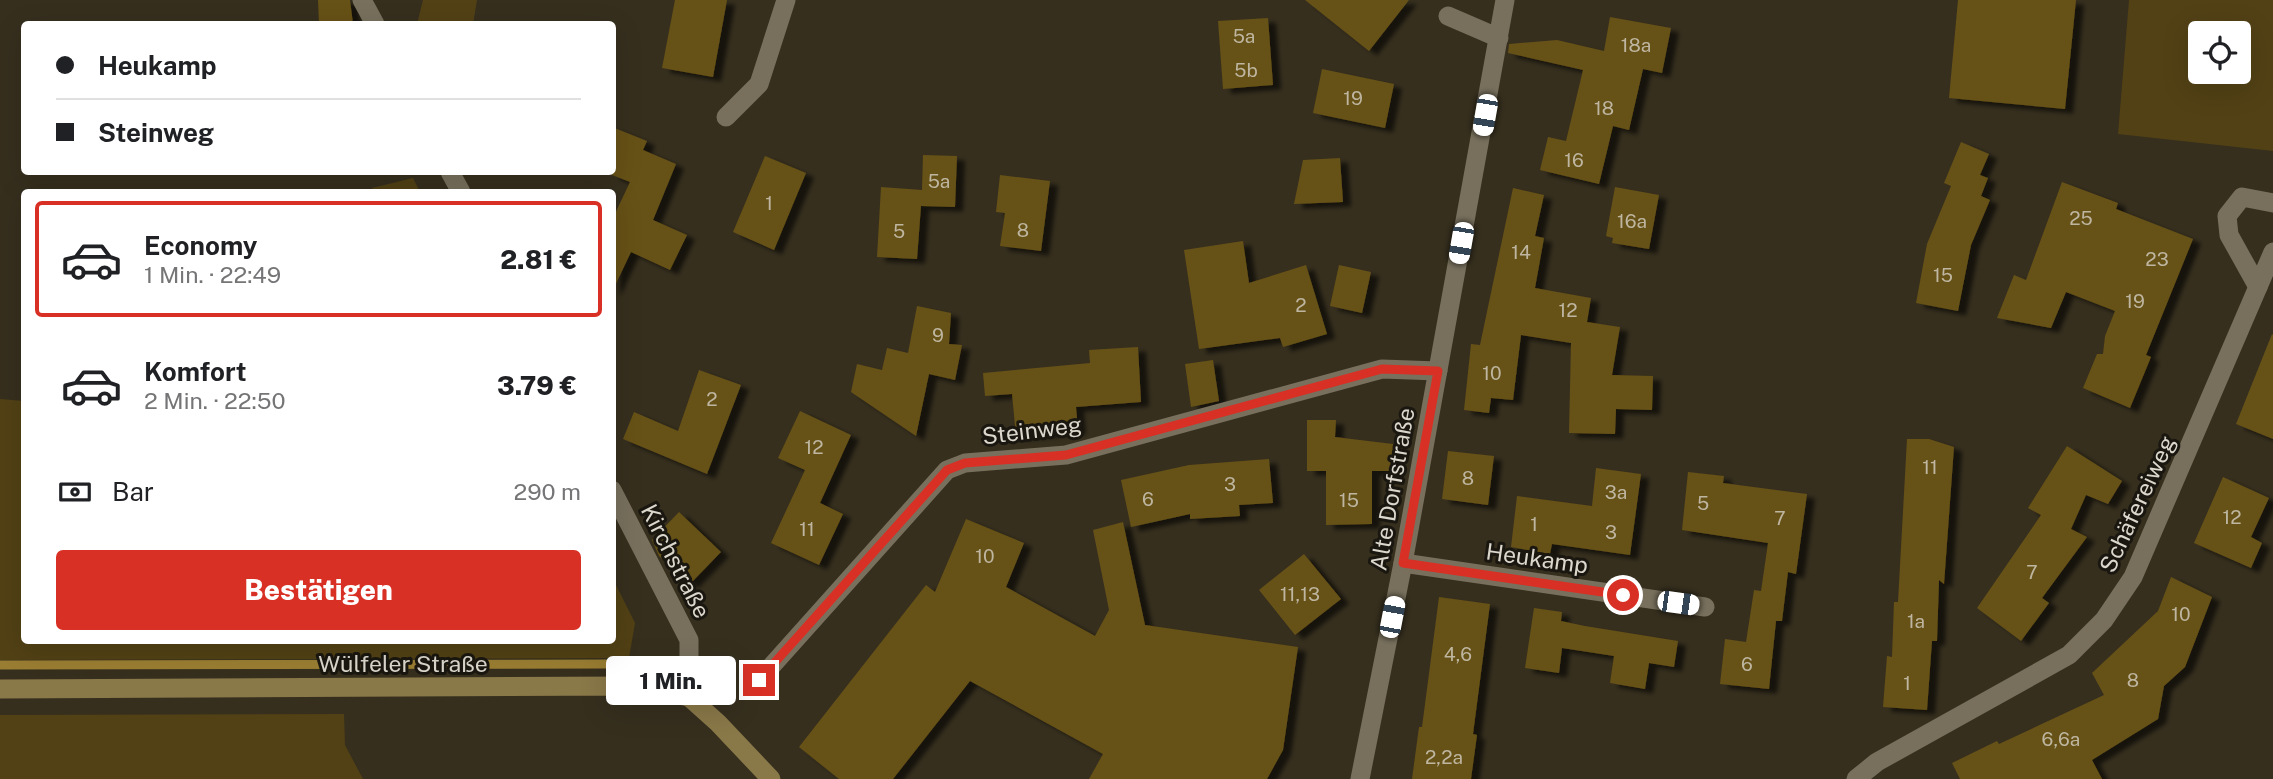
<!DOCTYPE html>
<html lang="de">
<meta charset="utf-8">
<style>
:root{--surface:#fff;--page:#f2f2f2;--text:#202124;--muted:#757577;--line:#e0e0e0;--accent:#d93025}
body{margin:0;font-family:"Public Sans",sans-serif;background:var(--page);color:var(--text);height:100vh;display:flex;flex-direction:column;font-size:26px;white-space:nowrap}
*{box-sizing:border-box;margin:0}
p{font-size:23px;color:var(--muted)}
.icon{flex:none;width:38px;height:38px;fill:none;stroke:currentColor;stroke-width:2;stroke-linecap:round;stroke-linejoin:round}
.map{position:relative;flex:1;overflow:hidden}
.sheet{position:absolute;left:21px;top:189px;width:595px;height:455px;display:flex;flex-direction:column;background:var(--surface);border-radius:7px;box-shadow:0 7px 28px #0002}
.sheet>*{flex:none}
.hud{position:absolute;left:21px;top:21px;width:595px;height:154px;border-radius:7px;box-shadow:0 7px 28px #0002;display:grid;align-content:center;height:154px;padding:0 35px;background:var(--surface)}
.tools{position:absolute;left:2188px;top:21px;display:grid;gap:14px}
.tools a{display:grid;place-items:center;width:63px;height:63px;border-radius:7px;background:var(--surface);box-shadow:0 7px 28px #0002;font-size:35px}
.end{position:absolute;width:32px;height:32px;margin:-16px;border:9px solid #d93025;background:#fff;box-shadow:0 0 0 4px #fff}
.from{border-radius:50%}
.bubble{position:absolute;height:49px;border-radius:7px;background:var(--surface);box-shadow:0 7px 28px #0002;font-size:23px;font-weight:800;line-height:49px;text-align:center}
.car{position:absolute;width:21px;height:42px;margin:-21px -10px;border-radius:9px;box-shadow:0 0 5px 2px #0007;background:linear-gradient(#fff 24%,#345 0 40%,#fff 0 76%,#345 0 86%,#fff 0)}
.hud b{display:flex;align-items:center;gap:24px;height:66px;font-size:26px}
.hud b+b{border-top:2px solid var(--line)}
.hud i{width:18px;height:18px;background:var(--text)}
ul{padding:12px 0 0;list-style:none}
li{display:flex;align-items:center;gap:21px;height:116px;margin:0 14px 10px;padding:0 21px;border:4px solid transparent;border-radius:7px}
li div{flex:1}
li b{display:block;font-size:26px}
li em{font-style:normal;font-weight:800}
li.active{border-color:var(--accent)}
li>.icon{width:63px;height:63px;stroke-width:1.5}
.pay{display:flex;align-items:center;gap:18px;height:77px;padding:0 35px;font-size:26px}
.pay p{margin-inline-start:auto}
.primary-button{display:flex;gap:14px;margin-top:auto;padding:14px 35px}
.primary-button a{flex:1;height:80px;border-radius:7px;background:var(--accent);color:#fff;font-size:28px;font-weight:800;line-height:80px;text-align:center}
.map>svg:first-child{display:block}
.green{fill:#524115;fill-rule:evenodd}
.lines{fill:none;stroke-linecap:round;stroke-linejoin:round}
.stream{stroke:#997d32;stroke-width:9}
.building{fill:#665117;filter:url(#shadow)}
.minor{stroke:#78705d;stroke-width:19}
.tertiary{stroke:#78705d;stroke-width:19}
.secondary{stroke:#897848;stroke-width:19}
.route{stroke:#d93025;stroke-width:9}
.labels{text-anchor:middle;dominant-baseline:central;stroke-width:6;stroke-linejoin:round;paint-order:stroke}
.number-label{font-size:19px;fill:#beb6a0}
.street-label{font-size:23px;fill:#dcd7cd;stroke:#1a1710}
</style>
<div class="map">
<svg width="2273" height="779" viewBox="0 0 2273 779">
<defs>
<filter id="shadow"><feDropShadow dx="8" dy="4.5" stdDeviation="2" flood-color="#0009"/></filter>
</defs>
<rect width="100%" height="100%" fill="#362f1e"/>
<!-- green -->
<g class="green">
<polygon points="423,0 477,0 473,24 417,24"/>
<path d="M2129,0H2273V151L2118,134ZM2200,33H2238V72H2200Z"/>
<polygon points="413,178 420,192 373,192 372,188"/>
<polygon points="0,399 24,401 24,640 612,640 613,579 635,623 629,658 0,660"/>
<polygon points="344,714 345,745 363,779 0,779 0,715"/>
</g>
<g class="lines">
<!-- stream -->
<polyline class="stream" points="0,665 606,664"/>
</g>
<!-- building -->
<g class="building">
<polygon points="318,0 350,0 353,24 319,24"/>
<polygon points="675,0 727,0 713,77 662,68"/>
<polygon points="1305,0 1409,0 1369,51"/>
<polygon points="1958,0 2076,0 2065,109 1949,98"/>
<polygon points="1610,17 1671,28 1662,73 1643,69 1629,130 1613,126 1599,184 1540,170 1548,137 1566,141 1583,70 1508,53 1509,44 1557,40 1604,51"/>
<polygon points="1268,18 1273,85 1223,89 1218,21"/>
<polygon points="1322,69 1394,84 1385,128 1313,113"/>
<polygon points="612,127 647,141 643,150 676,164 653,220 687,235 670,270 631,252 612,292 612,220 630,182 612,175"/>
<polygon points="1961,142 1989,154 1980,175 1988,178 1981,196 1990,200 1971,245 1958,311 1916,303 1927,244 1951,186 1944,183"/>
<polygon points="923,155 957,156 955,207 921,206 917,259 877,257 881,187 922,190"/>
<polygon points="765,156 806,173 774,250 733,232"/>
<polygon points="1340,158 1343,202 1294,204 1303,160"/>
<polygon points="1000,175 1050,181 1041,251 1000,246 1005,213 996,212"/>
<polygon points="2062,182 2118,203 2116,209 2193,239 2146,355 2151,357 2130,408 2083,388 2097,354 2103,354 2105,336 2115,311 2066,292 2051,328 1997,318 2014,275 2026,280"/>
<polygon points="1615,187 1659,195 1649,249 1612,243 1613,238 1606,236"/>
<polygon points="1513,188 1544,195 1535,236 1544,238 1535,288 1591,298 1587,322 1620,327 1612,375 1653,376 1652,410 1616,409 1615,434 1569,433 1571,343 1521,335 1513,400 1491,398 1489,413 1464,410 1471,344 1480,345"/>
<polygon points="1243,241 1249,283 1306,265 1327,334 1283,347 1280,338 1199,349 1184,250"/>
<polygon points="1339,265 1371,272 1362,313 1330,306"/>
<polygon points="917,306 951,313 949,344 962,345 955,380 929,374 916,436 851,392 857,364 882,370 887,348 908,353"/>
<polygon points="2272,334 2273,335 2273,439 2236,424"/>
<polygon points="1138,347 1141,402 1076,407 1078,430 1016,436 1012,394 985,396 983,373 1090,363 1089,350"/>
<polygon points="1213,360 1219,401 1191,407 1185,364"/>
<polygon points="699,370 741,385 707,474 623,439 634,412 678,431"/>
<polygon points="800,411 851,435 820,503 843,514 819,565 771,543 805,470 778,458"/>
<polygon points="1307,420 1336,420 1335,437 1393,444 1393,471 1372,471 1372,524 1326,525 1326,471 1307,471"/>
<polygon points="1907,439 1929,439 1954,447 1944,584 1939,580 1937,641 1932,641 1927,710 1883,707 1887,656 1892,657 1894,602 1898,602"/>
<polygon points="2067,446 2122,481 2108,504 2086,495 2071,529 2087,537 2042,598 2049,603 2021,641 1977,608 2041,515 2028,508"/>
<polygon points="1448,451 1494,456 1488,505 1442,499"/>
<polygon points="1269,459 1273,503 1239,505 1240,516 1190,519 1190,514 1131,527 1121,480 1189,465"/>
<polygon points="1596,468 1641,474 1630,555 1552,544 1550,554 1511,547 1517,496 1592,506"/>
<polygon points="1688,472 1724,476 1723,483 1807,494 1796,574 1788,572 1782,621 1776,621 1769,689 1720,684 1725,639 1746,642 1754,590 1761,591 1768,543 1682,530"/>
<polygon points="2223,477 2269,498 2251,537 2262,543 2251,568 2194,543"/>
<polygon points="679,512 721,552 690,584 659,556 652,540"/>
<polygon points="966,519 1024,543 1006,587 1095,636 1109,610 1093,530 1123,522 1145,625 1298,647 1283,750 1267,779 1089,779 1103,754 970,681 893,779 839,779 799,747 926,585 935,592"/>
<polygon points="1304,554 1341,599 1295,635 1259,590"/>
<polygon points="2171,577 2212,597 2185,667 2164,686 2158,719 2092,760 2102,779 1960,779 1952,763 1997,741 1999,744 2104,695 2092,673 2158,611"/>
<polygon points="1439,597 1490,604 1473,734 1477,735 1471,779 1412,779 1419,727 1422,727"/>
<polygon points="1534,608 1562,612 1561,621 1585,626 1678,641 1674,667 1649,663 1645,689 1610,683 1614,656 1562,648 1559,673 1525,668"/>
</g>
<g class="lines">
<!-- minor -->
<g class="minor">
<polyline points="362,0 375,24"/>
<polyline points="1448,16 1499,38"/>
<polyline points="726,117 759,84 786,0"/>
<polyline points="450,172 461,192"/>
<polyline points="2258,287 2229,235 2227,216 2242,197 2273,203"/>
<polyline points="612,490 689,640 689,697"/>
<polyline points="1403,563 1705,607"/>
<polyline points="759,680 947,470 965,463 1066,455 1382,369 1438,371"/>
<polyline points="1856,779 1877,762 2069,655 2104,620 2133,577 2273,252"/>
</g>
<!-- tertiary -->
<polyline class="tertiary" points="1360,779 1403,563 1505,0"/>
<!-- secondary -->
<polyline class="secondary" points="0,689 635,686 689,697 718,723 771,779"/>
</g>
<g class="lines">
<!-- route -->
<polyline class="route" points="759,680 947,470 965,463 1066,455 1382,369 1438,371 1403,563 1623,595"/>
</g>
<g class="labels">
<!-- number labels -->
<g class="number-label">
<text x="1244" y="36">5a</text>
<text x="1636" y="45">18a</text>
<text x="1246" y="70">5b</text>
<text x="1353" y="98">19</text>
<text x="1604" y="108">18</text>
<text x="1574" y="160">16</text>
<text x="939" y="181">5a</text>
<text x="769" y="203">1</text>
<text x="2081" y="218">25</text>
<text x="1632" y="221">16a</text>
<text x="1023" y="230">8</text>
<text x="899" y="231">5</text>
<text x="1521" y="252">14</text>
<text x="2157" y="259">23</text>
<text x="1943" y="275">15</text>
<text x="2135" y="301">19</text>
<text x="1301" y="305">2</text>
<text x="1568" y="310">12</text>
<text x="938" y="335">9</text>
<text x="1492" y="373">10</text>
<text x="712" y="399">2</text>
<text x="814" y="447">12</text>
<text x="1930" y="467">11</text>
<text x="1468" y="478">8</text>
<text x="1230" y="484">3</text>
<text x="1616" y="492">3a</text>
<text x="1148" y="499">6</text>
<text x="1349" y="500">15</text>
<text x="1703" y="503">5</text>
<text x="2232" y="517">12</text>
<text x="1780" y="518">7</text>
<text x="1534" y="524">1</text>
<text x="807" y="529">11</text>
<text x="1611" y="532">3</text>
<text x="985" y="556">10</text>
<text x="2032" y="572">7</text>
<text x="1300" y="594">11,13</text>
<text x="2181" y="614">10</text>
<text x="1916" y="621">1a</text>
<text x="1458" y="654">4,6</text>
<text x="1747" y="664">6</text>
<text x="2133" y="680">8</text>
<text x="1907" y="683">1</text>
<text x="2061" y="739">6,6a</text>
<text x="1444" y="757">2,2a</text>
</g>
<!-- street labels -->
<g class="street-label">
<text transform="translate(1032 430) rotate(-7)">Steinweg</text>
<text transform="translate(1392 489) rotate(-80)">Alte Dorfstraße</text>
<text transform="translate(2137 504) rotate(-65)">Schäfereiweg</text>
<text transform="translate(1537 558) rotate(8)">Heukamp</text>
<text transform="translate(676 561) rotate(63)">Kirchstraße</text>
<text x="403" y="663">Wülfeler Straße</text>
</g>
</g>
</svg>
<div class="tools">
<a><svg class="icon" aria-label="locate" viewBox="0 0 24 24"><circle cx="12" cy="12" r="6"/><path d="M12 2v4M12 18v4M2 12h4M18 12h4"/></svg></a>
</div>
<i class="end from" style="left:1623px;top:595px"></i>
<i class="end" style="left:759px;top:680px"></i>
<div class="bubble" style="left:606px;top:656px;width:130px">1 Min.</div>
<i class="car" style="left:1485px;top:115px;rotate:190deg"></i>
<i class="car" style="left:1461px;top:243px;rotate:190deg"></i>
<i class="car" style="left:1678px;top:603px;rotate:98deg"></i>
<i class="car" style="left:1392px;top:617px;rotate:11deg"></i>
<div class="hud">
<b><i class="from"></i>Heukamp</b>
<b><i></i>Steinweg</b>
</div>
<section class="sheet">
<ul>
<li class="active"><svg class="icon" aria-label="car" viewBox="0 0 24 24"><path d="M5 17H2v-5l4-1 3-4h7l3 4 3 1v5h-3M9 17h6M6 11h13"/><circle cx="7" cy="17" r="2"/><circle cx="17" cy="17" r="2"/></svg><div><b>Economy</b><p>1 Min. · 22:49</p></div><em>2.81 €</em></li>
<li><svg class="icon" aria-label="car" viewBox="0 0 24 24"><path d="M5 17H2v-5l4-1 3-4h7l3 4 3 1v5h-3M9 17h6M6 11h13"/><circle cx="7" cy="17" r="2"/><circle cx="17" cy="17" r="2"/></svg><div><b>Komfort</b><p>2 Min. · 22:50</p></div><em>3.79 €</em></li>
</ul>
<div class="pay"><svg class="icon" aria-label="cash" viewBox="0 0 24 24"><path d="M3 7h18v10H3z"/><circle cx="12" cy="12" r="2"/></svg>Bar<p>290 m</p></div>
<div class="primary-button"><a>Bestätigen</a></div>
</section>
</div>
